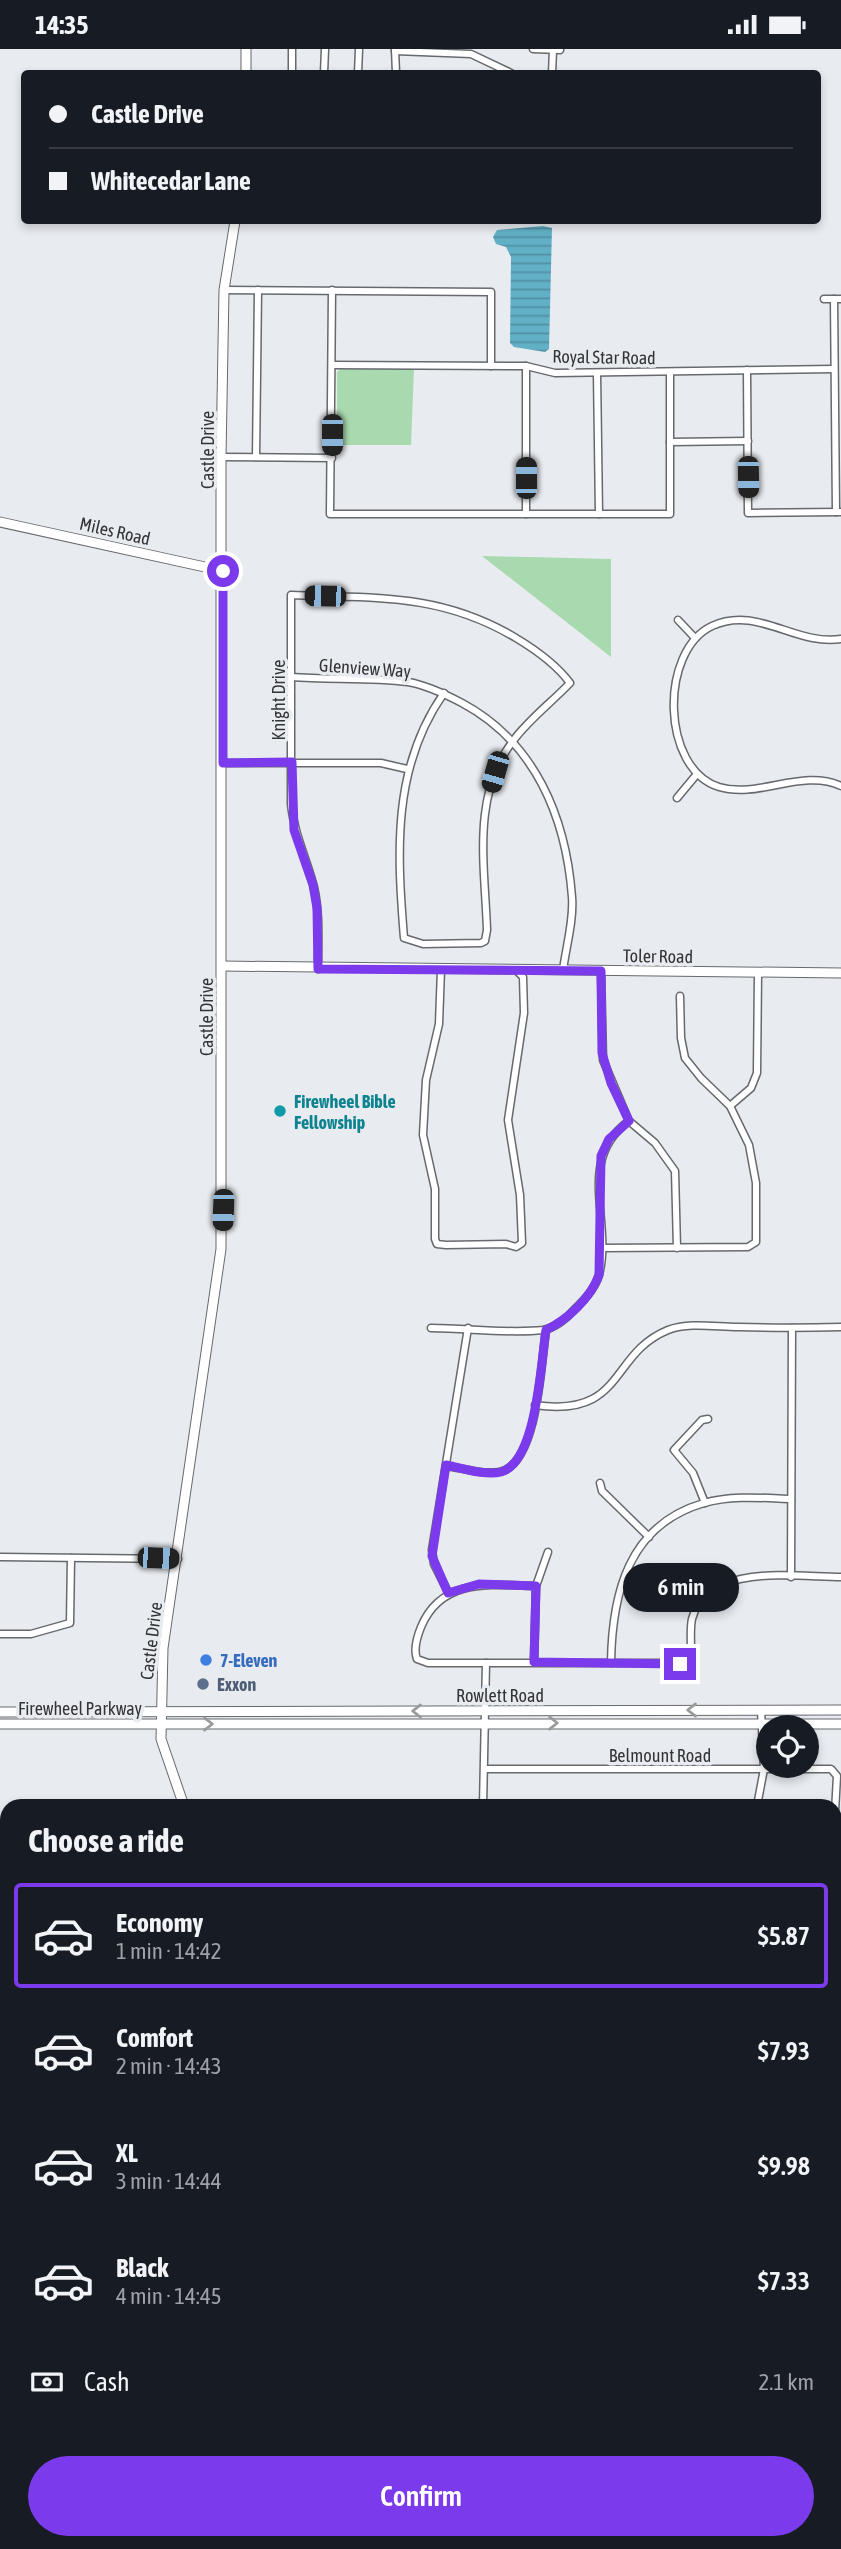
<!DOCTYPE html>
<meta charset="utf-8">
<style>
:root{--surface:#171b24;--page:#242831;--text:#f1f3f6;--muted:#9ea1a6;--line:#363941;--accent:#7c3aed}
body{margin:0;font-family:"Asap Condensed",sans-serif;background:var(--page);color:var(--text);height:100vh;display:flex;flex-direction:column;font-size:26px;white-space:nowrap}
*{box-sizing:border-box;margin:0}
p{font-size:23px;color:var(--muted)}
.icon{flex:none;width:38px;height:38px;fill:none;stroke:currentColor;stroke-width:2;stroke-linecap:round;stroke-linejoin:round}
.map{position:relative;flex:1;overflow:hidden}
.drawer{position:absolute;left:0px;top:1750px;width:842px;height:751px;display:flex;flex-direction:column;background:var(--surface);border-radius:21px 21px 0 0;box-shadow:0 4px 10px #0003}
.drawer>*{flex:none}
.guide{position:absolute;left:21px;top:21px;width:800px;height:154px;border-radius:7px;box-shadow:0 4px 10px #0003;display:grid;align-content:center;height:154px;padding:0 28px;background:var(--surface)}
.controls{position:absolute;left:756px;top:1666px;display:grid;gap:14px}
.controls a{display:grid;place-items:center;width:63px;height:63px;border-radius:50%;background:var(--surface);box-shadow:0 4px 10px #0003;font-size:35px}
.end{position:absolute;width:32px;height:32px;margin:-16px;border:9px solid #7c3aed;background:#fff;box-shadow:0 0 0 4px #fff}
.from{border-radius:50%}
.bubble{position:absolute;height:49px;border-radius:24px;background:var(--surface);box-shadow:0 4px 10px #0003;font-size:23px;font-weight:600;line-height:49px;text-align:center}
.car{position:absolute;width:21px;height:42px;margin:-21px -10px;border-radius:9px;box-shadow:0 0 5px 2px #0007;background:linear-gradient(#222 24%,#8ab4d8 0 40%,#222 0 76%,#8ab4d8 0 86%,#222 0)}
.guide b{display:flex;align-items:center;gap:24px;height:66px;font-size:26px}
.guide b+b{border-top:2px solid var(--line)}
.guide i{width:18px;height:18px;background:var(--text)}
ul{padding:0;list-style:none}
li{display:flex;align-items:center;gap:21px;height:105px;margin:0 14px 10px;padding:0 14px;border:4px solid transparent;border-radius:7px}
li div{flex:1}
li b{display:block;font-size:26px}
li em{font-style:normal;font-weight:600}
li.on{border-color:var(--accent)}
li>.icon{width:63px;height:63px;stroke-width:1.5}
h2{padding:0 28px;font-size:32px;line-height:84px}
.pay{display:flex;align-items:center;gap:18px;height:77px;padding:0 28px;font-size:26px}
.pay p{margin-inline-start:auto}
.action{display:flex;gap:14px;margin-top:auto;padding:14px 28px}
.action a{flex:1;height:80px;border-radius:42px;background:var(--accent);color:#fff;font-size:28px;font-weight:600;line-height:80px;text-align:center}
.status{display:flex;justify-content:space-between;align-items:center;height:49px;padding:0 35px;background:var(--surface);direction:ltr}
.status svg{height:19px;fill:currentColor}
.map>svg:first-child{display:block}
.forest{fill:url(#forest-firs)}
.green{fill:#a9d9af}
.water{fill:url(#water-rules)}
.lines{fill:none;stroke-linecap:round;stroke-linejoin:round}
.street-casing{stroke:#66696d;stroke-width:9}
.secondary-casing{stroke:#66696d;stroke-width:11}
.street{stroke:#fff;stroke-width:6}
.secondary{stroke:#fff;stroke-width:9}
.oneway{stroke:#999a9a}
.route{stroke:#7c3aed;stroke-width:9}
.culture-dot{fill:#0f9aa8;stroke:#e8ebf0;stroke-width:2.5}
.shop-dot{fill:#3f7fe0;stroke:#e8ebf0;stroke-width:2.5}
.service-dot{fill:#5c6f8a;stroke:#e8ebf0;stroke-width:2.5}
.labels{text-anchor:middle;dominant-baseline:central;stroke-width:7;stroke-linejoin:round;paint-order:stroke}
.street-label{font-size:18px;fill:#333436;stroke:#e8ebf0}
.culture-label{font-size:18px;font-weight:bold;fill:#0d838f;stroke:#e8ebf0;text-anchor:start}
.shop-label{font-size:18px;font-weight:bold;fill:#366cbe;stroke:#e8ebf0;text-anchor:start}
.service-label{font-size:18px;font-weight:bold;fill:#4e5e75;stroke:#e8ebf0;text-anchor:start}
</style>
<div class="status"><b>14:35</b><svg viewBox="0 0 49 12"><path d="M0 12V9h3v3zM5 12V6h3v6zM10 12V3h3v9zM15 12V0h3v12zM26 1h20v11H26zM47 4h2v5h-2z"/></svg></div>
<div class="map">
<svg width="841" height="2500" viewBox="0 0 841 2500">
<defs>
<pattern id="forest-firs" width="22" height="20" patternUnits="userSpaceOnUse" patternTransform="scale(1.75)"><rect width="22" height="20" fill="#96ca9e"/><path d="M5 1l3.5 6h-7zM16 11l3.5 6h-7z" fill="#7ba582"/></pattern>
<pattern id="water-rules" width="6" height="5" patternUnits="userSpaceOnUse" patternTransform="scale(1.75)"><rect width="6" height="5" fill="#62b0c6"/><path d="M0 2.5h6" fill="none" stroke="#5190a2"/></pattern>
</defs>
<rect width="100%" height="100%" fill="#e8ebf0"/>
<!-- forest -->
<g class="forest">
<polygon points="0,2008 7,2013 7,2249 0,2241"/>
<polygon points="7,2442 7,2494 107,2494 117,2500 0,2500 0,2443"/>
<polygon points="214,2494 474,2494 470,2500 221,2500"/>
</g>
<!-- green -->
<g class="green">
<polygon points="342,319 414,319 411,396 337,396 337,323"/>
<polygon points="482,507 611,510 611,608"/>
</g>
<!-- water -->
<polygon class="water" points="543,177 552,179 549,300 545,303 514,298 510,294 511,208 506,198 496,195 493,188 497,181"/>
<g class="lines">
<!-- street casing -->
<g class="street-casing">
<g id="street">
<polyline points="395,0 396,24"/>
<polyline points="533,0 560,1"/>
<polyline points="395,2 471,5 511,24"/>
<polyline points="292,24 292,0"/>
<polyline points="324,24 325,0"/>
<polyline points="358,24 359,0"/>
<polyline points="552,24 553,1"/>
<polyline points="224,241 491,243 491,317"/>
<polyline points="332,241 330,465 670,465 670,323"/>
<polyline points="824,250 841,250"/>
<polyline points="834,250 836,463"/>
<polyline points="332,316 526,317 555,324 834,320"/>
<polyline points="526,317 526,465"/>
<polyline points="747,321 748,464 841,463"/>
<polyline points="597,324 599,465"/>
<polyline points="670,393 748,392"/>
<polyline points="221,408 332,409"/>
<polyline points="256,408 258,241"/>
<polyline points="678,571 695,589"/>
<path d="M841,590C795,597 757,556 712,577C659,602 661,720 719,738C759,750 802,719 841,737"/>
<path d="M291,628C329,631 369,628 408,633C426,636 445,645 462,654C535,693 566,768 572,848C574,871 566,898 563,921"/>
<polyline points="223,714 381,714 407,720"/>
<polyline points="677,749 697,725"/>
<path d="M318,920C318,893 320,865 314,838C307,810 294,785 291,755V546C375,549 441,544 516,589C536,601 556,615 570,634C552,653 528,671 513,692C471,746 485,818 487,881L485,892L481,894L423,895L404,889C397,803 392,718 444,644"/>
<polyline points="441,920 439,975 426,1031 423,1086 435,1140 435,1190 437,1195 446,1196 506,1195 516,1198 522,1194 520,1146 508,1071 524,964 523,928 516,921"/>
<polyline points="601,922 603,1011 629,1072 655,1094 675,1122 677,1199"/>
<polyline points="730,1057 751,1039 757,1024 758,924"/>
<polyline points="601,1199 748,1198 756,1193 756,1134 749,1096 730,1057 701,1029 685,1009 681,989 680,947"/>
<path d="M431,1279C468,1279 507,1285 543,1281C555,1279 567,1269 574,1261C584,1251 595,1240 599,1226C613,1172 575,1111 629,1072"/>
<path d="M535,1356C625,1369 609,1305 668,1281C689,1273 716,1278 738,1278C773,1279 807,1279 841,1278"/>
<path d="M446,1417C463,1419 489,1428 505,1421C538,1406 541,1314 546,1281"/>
<polyline points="600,1434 602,1442 649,1488"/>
<polyline points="705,1454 693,1424 674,1401 702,1371 708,1370"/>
<polyline points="0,1508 178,1510"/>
<polyline points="791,1528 792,1279"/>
<path d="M536,1537C491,1536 442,1528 421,1578C417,1588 413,1600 417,1610L428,1614H689C693,1600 689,1584 692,1570C707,1513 795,1528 841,1528"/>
<polyline points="448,1543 434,1515 432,1501 468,1279"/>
<polyline points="0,1585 31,1585 70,1574 71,1509"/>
<polyline points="534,1613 536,1537 548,1503"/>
<path d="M611,1614C612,1545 628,1476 704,1454C732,1446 763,1449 791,1450"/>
<polyline points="486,1720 831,1720 837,1727 835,1763"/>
<polyline points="483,1757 486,1614"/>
<polyline points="757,1757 764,1720 761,1661"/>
<polyline points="0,1787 7,1787"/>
<polyline points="0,1840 7,1850"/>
<polyline points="835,1895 841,1890"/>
<polyline points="835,2289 841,2289"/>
<polyline points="686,2494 821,2496"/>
</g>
</g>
<!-- secondary casing -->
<g class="secondary-casing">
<g id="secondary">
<polyline points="246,24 246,0"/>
<polyline points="0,473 223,522"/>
<polyline points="222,917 841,924"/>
<polyline points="0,1663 841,1661"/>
<polyline points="0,1675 841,1675"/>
<polyline points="184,1757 161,1690 163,1599 221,1200 221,408 224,241 235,172"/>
<polyline points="835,1949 841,1945"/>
<polyline points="835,1963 841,1959"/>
<polyline points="540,2494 548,2500"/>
<polyline points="563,2494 573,2500"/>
</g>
</g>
<!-- street -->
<use href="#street" class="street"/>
<!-- secondary -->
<use href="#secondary" class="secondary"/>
</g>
<!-- one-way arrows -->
<defs><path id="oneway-chevron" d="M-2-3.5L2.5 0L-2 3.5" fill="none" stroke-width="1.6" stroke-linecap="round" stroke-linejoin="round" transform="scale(1.75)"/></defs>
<g class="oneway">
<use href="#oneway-chevron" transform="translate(692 1661) rotate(180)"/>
<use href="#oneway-chevron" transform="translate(417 1662) rotate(180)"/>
<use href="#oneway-chevron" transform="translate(553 1674)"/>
<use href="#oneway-chevron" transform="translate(208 1675)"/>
</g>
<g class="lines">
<!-- route -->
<path class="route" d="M223,522V714L292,713L294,781L313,836L317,859L318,920L601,922L602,1004L611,1034L629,1072L609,1090L601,1107L599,1226C590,1250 568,1270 546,1281C541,1312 537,1413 501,1423C485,1427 462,1419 446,1416L432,1507L448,1544L479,1535L536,1537L534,1613L680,1615"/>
</g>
<!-- markers -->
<circle class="culture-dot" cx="280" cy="1062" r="7"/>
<circle class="shop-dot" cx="206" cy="1611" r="7"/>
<circle class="service-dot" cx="203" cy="1635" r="7"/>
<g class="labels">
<!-- street labels -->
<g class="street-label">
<text transform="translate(604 308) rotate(1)">Royal Star Road</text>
<text transform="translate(207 401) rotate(-90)">Castle Drive</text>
<text transform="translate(115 482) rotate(13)">Miles Road</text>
<text transform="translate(365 619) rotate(4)">Glenview Way</text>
<text transform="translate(278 651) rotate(-90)">Knight Drive</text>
<text transform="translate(658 907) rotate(1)">Toler Road</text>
<text transform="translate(206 968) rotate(-90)">Castle Drive</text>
<text transform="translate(151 1592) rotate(-83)">Castle Drive</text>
<text x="500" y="1646">Rowlett Road</text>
<text x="80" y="1659">Firewheel Parkway</text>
<text x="660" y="1706">Belmount Road</text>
</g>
<!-- culture labels -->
<g class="culture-label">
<text x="294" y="1052">Firewheel Bible<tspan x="294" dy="21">Fellowship</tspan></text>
</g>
<!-- shop labels -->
<g class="shop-label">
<text x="220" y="1611">7-Eleven</text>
</g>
<!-- service labels -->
<g class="service-label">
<text x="217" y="1635">Exxon</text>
</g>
</g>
</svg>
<div class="controls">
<a><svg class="icon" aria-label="locate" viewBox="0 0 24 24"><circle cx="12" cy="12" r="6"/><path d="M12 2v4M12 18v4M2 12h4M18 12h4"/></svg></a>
</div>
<i class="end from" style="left:223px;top:522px"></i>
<i class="end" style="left:680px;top:1615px"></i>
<div class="bubble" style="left:623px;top:1514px;width:116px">6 min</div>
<i class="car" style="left:332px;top:386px;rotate:180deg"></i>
<i class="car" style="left:748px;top:428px;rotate:179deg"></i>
<i class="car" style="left:526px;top:429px;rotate:0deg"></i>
<i class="car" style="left:325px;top:547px;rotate:271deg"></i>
<i class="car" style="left:495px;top:723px;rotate:196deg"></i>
<i class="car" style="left:223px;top:1161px;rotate:182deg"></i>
<i class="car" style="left:158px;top:1509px;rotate:92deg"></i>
<div class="guide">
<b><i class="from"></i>Castle Drive</b>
<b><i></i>Whitecedar Lane</b>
</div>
<section class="drawer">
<h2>Choose a ride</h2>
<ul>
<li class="on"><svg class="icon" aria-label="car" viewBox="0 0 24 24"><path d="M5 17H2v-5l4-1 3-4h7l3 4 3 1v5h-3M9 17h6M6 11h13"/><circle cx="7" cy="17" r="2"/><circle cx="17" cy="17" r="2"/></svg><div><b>Economy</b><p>1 min · 14:42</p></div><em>$5.87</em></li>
<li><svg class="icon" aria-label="car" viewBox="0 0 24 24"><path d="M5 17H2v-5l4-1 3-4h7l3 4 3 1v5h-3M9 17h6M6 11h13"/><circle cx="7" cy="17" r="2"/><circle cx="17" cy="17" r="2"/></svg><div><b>Comfort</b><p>2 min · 14:43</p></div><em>$7.93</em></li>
<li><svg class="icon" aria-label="car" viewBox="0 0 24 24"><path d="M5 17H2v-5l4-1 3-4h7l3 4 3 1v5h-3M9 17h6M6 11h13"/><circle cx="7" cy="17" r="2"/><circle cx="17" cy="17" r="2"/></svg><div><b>XL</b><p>3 min · 14:44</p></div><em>$9.98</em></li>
<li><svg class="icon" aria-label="car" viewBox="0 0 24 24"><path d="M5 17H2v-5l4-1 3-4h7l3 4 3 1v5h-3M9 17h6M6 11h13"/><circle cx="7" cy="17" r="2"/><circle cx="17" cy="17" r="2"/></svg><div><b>Black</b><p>4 min · 14:45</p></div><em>$7.33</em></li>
</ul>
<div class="pay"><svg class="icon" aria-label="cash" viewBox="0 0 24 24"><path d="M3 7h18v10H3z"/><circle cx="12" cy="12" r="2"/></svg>Cash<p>2.1 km</p></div>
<div class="action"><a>Confirm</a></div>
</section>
</div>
